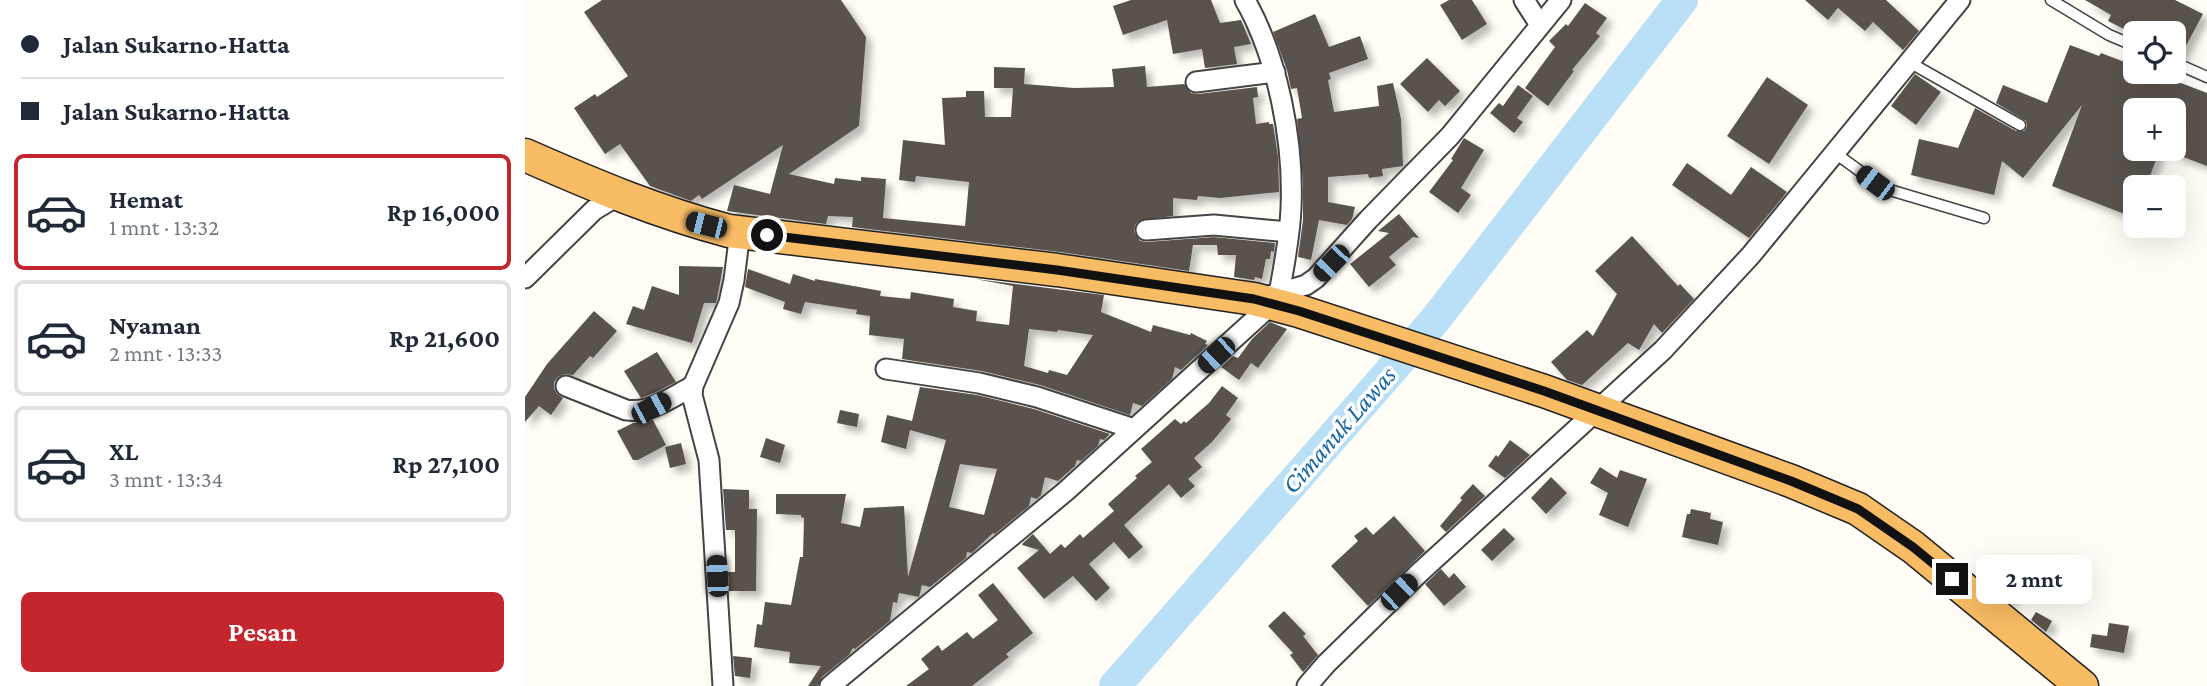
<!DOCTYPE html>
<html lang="id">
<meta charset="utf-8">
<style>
:root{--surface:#fff;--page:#f2f2f3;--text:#1f2937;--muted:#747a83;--line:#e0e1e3;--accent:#c4262e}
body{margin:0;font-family:"Crimson Pro",serif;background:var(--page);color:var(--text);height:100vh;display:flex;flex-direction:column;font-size:26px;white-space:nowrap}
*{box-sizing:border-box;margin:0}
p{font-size:23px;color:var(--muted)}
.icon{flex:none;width:38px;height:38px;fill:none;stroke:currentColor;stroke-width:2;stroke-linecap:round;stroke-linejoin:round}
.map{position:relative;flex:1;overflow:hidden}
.side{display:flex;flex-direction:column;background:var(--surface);width:525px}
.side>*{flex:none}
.guide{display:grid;align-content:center;height:154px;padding:0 21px;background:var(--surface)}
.fabs{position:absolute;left:1598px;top:21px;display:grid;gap:14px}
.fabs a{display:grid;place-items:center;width:63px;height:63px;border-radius:10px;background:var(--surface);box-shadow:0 7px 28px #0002;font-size:35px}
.end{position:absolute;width:32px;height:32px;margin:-16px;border:9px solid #111;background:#fff;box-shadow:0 0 0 4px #fff}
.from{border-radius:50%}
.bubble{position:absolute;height:49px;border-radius:10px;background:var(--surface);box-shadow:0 7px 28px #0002;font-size:23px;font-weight:700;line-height:49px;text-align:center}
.car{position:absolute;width:21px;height:42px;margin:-21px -10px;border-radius:9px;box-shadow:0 0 5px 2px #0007;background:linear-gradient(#222 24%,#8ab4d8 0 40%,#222 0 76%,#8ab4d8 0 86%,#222 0)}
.guide b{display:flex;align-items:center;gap:24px;height:66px;font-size:26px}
.guide b+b{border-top:2px solid var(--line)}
.guide i{width:18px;height:18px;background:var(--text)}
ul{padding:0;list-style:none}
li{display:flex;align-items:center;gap:21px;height:116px;margin:0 14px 10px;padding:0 7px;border:4px solid var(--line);border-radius:10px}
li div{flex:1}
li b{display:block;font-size:26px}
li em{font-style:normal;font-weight:700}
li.on{border-color:var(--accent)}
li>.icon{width:63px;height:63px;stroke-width:1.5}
.button{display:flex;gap:14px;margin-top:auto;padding:14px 21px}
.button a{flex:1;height:80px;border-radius:10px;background:var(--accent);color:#fff;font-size:28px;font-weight:700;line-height:80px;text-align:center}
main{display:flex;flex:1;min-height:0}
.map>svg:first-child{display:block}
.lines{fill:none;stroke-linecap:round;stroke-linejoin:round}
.river{stroke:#b9e0f7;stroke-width:32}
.building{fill:#5a524d;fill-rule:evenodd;filter:url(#shadow)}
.service-casing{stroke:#444;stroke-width:13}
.minor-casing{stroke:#444;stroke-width:23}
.trunk-casing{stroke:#222;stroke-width:35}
.service{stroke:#fff;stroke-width:10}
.minor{stroke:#fff;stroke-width:19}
.trunk{stroke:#f7bc64;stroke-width:32}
.route{stroke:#111;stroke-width:9}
.labels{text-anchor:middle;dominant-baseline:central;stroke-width:7;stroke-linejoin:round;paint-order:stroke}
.water-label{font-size:26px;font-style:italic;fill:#1768a6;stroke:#fff}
</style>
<main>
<section class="side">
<div class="guide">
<b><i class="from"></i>Jalan Sukarno-Hatta</b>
<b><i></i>Jalan Sukarno-Hatta</b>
</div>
<ul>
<li class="on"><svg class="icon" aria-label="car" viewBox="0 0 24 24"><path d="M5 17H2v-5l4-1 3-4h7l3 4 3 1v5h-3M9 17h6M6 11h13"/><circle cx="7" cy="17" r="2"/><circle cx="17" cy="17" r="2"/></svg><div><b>Hemat</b><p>1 mnt · 13:32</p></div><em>Rp 16,000</em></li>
<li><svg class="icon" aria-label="car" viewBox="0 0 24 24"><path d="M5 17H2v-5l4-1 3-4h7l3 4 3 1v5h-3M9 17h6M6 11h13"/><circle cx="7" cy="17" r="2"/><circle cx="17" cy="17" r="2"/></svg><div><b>Nyaman</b><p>2 mnt · 13:33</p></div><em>Rp 21,600</em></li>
<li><svg class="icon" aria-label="car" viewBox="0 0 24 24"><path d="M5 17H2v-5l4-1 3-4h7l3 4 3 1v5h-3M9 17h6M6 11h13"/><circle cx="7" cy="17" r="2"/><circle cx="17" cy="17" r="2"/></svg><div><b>XL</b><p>3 mnt · 13:34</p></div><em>Rp 27,100</em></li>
</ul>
<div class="button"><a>Pesan</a></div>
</section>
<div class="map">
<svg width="1682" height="686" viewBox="0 0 1682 686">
<defs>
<filter id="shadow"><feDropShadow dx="6" dy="6" stdDeviation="3.5" flood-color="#0004"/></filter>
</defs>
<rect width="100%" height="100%" fill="#fffdf5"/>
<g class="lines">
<!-- river -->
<polyline class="river" points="590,686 910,320 1157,0"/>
</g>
<!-- building -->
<g class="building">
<polygon points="77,0 316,0 341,37 334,126 264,174 309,184 310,178 336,181 336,177 361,179 358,218 440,226 444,182 391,176 390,182 374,180 378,140 420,145 417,98 441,97 441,91 459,91 460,117 486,117 488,88 469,88 469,67 500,68 499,84 549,88 589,87 587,69 620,66 622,87 659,84 666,93 673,94 732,87 733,97 728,98 731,124 744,122 744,124 748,124 753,157 754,192 695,198 673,196 672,200 648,198 648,216 615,220 610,225 609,232 615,241 621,242 689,237 750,243 749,252 746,251 745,259 741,259 737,279 730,277 729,280 709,277 711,255 693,255 692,245 668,245 664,271 535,252 327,227 328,217 303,216 301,224 202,211 209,185 245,194 258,145 177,199 174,195 166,201 125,186 95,144 80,154 49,108 70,94 72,97 103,76 59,12"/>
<polygon points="606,0 686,0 695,23 716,20 726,44 709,47 712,64 680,68 677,49 648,54 642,20 598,35 588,6"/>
<polygon points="924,0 947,0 962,24 937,40 915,5"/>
<polygon points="1280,0 1361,0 1394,31 1378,50 1348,22 1340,31 1313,8 1303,20"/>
<polygon points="1560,0 1650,0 1678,14 1655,57 1648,55 1648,33 1607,33 1583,21 1586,15"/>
<polygon points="1060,3 1082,18 1071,33 1075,36 1047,70 1049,71 1023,106 1000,88 1030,47 1024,41 1041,24 1043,26"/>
<polygon points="790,14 804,47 835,36 843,59 804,73 806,79 803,80 809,112 854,106 852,86 868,83 876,119 878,166 857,169 858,176 844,178 843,174 803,177 803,202 830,207 827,219 822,225 794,220 786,260 773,257 778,220 778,183 772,119 777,118 772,88 766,89 762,70 748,32"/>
<polygon points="1545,45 1574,56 1576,53 1610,66 1610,72 1627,72 1682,93 1682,166 1648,153 1648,110 1610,110 1610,149 1635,149 1621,187 1610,187 1610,218 1527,186 1557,105 1498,178 1477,161 1469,195 1386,175 1394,139 1433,148 1450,108 1491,131 1499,131 1502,126 1501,121 1471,103 1478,85 1522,103"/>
<polygon points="902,58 935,91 920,106 914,100 903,112 875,84"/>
<polygon points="1390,74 1416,92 1391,125 1366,106"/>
<polygon points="1242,77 1283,105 1244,164 1202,136"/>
<polygon points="993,85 1008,96 992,118 998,122 989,133 965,113 974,103 978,106"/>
<polygon points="939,138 959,150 936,188 946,195 933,213 904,192 928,160 926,159"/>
<polygon points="1162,163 1206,195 1226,167 1262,192 1224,238 1147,185"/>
<polygon points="874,214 894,238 888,237 864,257 871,265 844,287 825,264 864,233 853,231"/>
<polygon points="1107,236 1153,286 1155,284 1169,299 1137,333 1129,324 1114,350 1103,343 1057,385 1042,380 1026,362 1062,330 1068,336 1092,294 1070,271"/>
<polygon points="154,266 198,267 192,299 191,303 179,303 167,343 101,324 108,306 119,310 127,286 154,295"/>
<path d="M223,269L265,284L268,274L290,281V279L356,291L355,296L385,299L386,292L429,299L428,307L452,311L451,321L484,325L488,286L450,279L579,295L576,312L626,332L628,325L665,335L666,333L682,341L680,344L683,345L656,370L650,367L647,379L617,406L608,403L605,415L515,385L457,371L377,359L379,339L344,335L345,316L331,314L332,310L280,302L276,314L258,309L260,302L220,287ZM504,329L532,332L533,330L568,335L542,375L524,370L523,373L499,366Z"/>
<polygon points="69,311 92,331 68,358 65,356 48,375 40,374 33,377 29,382 29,388 32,394 38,398 26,415 14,406 0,422 0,397 22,364"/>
<polygon points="745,322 762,329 733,368 726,363 714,380 696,367 708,356 713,358 727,339"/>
<polygon points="132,352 151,382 131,392 116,398 99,371"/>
<polygon points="697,386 713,398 701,415 706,419 687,442 669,458 677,467 663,479 670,486 656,498 644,484 599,525 618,547 604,559 589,542 564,564 585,588 571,601 548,576 519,599 492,568 514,550 497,545 498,543 508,534 525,554 536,544 540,548 555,534 558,538 589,511 583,504 612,478 610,476 627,462 616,449 650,419 656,424 659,421 661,423 684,403"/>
<path d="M395,387L452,395L509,409L585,434L579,440L575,439L573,446L556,461L552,460L550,466L533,481L520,477L516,495L512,499L506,497L504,506L470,534L468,533L447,553L442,552L441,558L405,587L397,585L394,597L374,593L372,603L368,602L365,621L330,649L328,648L324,655L297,677L293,686H283L296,666L264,663L265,652L229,647L232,624L237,625L240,602L266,605L275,557H278L279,518L276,517V515L251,514V494H321L316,523L335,527L339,508L379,506L383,577L421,440L385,430L381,449L356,442L362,415L387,421ZM435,464L472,469L459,515L424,507Z"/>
<polygon points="315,410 334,414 332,427 312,423"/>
<polygon points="128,420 141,445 113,460 108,460 92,431 108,423"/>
<polygon points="241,438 260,445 255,463 235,457"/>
<polygon points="985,440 1005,455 980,478 963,466 971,455 973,457"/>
<polygon points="156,443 161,464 145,468 140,447"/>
<polygon points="1075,467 1092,478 1095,470 1122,479 1103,527 1074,515 1083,493 1065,483"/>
<polygon points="1026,477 1042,493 1021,514 1006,498"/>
<polygon points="948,484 960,496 921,532 915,526 937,500 935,498"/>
<polygon points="198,489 224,490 224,509 232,509 231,591 204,591 203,572 210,572 210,530 201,530"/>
<polygon points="1166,509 1186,513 1185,519 1198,522 1193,545 1157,537 1162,514 1165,514"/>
<polygon points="869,516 900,551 843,606 806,566 833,541 829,536 841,527 848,535"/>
<polygon points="979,528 990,539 967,561 956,550"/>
<polygon points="1470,564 1498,584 1485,602 1458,581"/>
<polygon points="916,569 924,578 929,573 941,587 919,606 900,584"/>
<polygon points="468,583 508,633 481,654 484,657 447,686 381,686 404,669 396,659 413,645 417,651 442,632 448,639 473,620 453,595"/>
<polygon points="759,611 781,634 778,636 793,655 778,672 765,655 768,653 743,626"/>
<polygon points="1511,612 1527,621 1521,632 1506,620"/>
<polygon points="1584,623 1604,626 1599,653 1565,647 1567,634 1582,636"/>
<polygon points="208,656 227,658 225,678 210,676"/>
</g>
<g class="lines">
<!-- service casing -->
<g class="service-casing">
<g id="service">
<polyline points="1526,0 1584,35 1610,46"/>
<polyline points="1384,62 1495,125"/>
<polyline points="1648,62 1682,77"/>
<polyline points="1310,153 1358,188 1459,218"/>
</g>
</g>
<!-- minor casing -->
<g class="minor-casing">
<g id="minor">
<path d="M720,0C753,58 769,142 766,208C765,236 759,266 754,294"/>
<polyline points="999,0 1015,25"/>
<polyline points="671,82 750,72"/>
<polyline points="621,230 689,225 763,232"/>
<polyline points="0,278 69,210 94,195"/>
<polyline points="737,298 781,285 791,278 843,220 925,136 1036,0"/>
<polyline points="361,369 454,383 512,397 609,429"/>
<path d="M41,386L101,410C125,414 147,397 168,386"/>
<polyline points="198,686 184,460 167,395 168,386 204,303 209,280 215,232"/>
<polyline points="305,686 541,491 747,304"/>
<polyline points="782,686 801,664 893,574 1138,350 1226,255 1435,0"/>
</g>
</g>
<!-- trunk casing -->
<g class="trunk-casing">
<path id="trunk" d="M0,155C68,185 132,212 204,231L532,270L729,299L774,311L1019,391L1266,481L1333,509L1388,547L1557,686"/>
</g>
<!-- service -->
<use href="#service" class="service"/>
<!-- minor -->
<use href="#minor" class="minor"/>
<!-- trunk -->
<use href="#trunk" class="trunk"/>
</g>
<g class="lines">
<!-- route -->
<polyline class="route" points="242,235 532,270 729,299 774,311 1019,391 1266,481 1333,509 1388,547 1427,579"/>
</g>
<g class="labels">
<!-- water labels -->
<g class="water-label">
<text transform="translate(814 430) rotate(-49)">Cimanuk Lawas</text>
</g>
</g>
</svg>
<div class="fabs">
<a><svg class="icon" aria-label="locate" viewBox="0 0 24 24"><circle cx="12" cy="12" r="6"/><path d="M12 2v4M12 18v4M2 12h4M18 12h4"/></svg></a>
<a>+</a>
<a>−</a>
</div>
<i class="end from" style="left:242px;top:235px"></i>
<i class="end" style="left:1427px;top:579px"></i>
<div class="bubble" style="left:1451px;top:555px;width:116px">2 mnt</div>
<i class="car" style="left:1350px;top:183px;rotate:307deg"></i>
<i class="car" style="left:181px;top:225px;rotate:284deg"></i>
<i class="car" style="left:806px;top:263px;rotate:224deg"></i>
<i class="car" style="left:691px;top:355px;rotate:227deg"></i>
<i class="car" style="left:126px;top:408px;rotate:62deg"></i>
<i class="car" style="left:192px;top:576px;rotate:357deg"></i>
<i class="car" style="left:874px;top:592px;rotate:46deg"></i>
</div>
</main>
